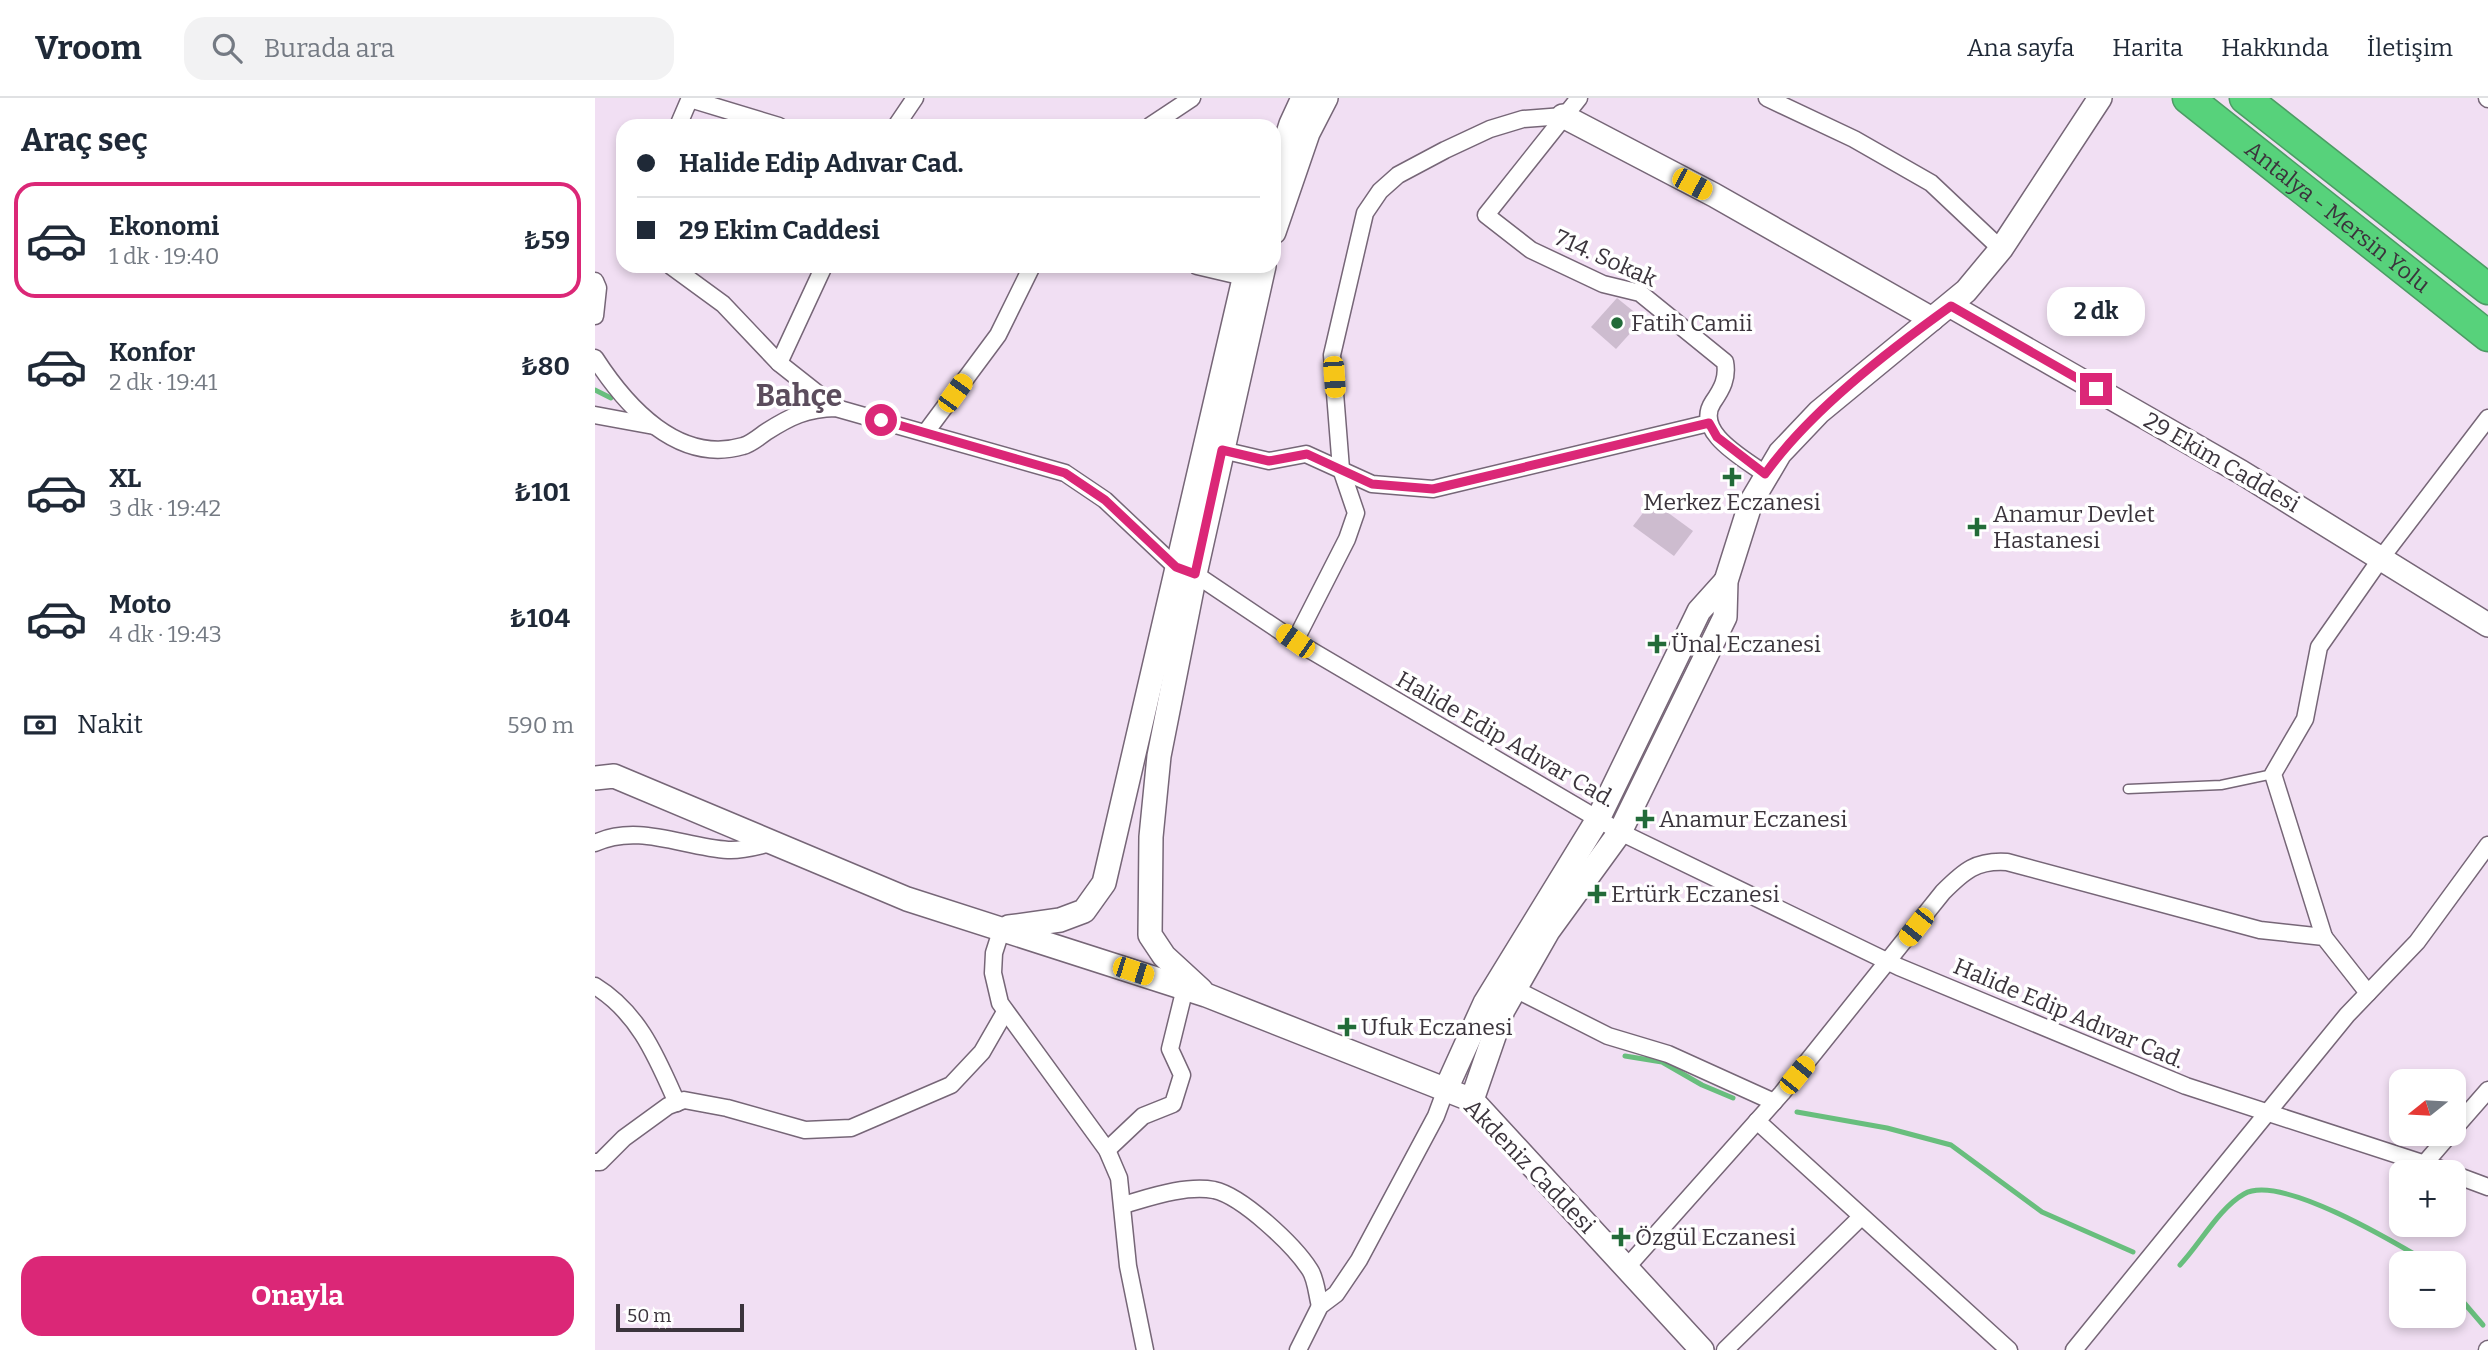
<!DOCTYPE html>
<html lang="tr">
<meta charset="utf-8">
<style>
:root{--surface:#fff;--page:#f2f2f3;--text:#1f2937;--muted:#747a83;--line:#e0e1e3;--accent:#db2777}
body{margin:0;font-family:Bitter,serif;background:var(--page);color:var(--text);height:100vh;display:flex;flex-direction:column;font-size:26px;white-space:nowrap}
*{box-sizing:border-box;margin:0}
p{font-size:23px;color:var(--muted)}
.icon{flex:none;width:38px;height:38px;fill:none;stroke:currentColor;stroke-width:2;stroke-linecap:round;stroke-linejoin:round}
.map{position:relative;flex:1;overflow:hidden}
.sheet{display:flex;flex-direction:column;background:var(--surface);width:595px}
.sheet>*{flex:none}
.top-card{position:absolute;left:21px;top:21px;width:665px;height:154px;border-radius:21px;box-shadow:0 4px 10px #0003;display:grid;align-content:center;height:154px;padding:0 21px;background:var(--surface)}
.needle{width:46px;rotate:252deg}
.fabs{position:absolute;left:1794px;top:971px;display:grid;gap:14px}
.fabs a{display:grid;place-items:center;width:77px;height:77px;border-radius:14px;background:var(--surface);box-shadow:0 4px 10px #0003;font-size:35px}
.scale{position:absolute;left:21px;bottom:18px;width:128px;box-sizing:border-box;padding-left:7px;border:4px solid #3b343c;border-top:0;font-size:19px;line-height:24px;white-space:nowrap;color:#3b343c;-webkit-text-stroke:5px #fff;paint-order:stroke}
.end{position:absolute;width:32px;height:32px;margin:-16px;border:9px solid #db2777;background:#fff;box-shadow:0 0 0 4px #fff}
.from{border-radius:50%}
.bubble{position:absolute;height:49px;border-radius:21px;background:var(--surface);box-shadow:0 4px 10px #0003;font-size:23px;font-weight:700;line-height:49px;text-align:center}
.car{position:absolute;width:21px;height:42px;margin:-21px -10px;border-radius:9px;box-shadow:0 0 5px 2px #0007;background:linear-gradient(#f5c518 24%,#345 0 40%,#f5c518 0 76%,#345 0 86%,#f5c518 0)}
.top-card b{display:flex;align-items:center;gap:24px;height:66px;font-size:26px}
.top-card b+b{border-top:2px solid var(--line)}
.top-card i{width:18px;height:18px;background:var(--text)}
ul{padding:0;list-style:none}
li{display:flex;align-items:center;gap:21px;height:116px;margin:0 14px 10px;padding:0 7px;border:4px solid transparent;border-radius:21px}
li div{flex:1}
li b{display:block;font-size:26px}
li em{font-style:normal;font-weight:700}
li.selected{border-color:var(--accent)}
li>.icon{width:63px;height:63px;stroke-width:1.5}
h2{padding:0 21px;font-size:32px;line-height:84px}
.pay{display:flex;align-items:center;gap:18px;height:77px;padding:0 21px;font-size:26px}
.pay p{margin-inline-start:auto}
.primary-button{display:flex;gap:14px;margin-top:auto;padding:14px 21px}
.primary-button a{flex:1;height:80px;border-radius:21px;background:var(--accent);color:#fff;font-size:28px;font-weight:700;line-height:80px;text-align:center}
header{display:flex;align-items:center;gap:42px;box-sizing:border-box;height:98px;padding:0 35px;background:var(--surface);border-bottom:2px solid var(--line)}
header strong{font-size:33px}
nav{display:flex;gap:38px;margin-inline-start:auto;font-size:24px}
.search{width:490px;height:63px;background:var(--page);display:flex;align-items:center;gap:18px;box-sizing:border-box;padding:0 24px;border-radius:21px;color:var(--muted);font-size:26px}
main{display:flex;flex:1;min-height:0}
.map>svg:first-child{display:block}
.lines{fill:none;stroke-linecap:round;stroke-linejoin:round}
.stream{stroke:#68be7d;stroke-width:5}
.building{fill:#cdbccf}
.lane-casing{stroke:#766677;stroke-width:11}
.street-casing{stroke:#766677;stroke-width:19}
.secondary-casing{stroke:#766677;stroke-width:26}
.highway-casing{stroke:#4d9b65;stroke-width:33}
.lane{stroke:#fff;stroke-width:8}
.street{stroke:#fff;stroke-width:16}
.secondary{stroke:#fff;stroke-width:23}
.highway{stroke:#57d27b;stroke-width:30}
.route{stroke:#db2777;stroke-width:9}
.poi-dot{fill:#226b39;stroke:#fff;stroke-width:2.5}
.labels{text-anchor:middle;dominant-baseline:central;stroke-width:7;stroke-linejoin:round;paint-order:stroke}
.street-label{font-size:23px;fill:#3b343c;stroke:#fff}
.poi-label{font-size:23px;fill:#3b343c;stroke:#fff;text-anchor:start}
.district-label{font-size:30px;font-weight:bold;fill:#5c4d5d;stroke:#fff}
</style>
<header>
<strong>Vroom</strong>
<div class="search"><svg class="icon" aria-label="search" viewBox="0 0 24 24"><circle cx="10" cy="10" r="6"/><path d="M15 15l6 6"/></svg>Burada ara</div>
<nav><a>Ana sayfa</a><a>Harita</a><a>Hakkında</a><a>İletişim</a></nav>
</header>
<main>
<section class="sheet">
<h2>Araç seç</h2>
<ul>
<li class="selected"><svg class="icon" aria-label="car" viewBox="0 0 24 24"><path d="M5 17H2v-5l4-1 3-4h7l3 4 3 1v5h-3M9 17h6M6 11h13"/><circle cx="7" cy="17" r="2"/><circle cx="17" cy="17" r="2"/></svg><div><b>Ekonomi</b><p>1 dk · 19:40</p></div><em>₺59</em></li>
<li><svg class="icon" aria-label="car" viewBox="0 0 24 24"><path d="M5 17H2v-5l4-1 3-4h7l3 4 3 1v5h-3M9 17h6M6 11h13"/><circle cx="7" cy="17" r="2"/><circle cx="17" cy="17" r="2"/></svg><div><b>Konfor</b><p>2 dk · 19:41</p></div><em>₺80</em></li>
<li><svg class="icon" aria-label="car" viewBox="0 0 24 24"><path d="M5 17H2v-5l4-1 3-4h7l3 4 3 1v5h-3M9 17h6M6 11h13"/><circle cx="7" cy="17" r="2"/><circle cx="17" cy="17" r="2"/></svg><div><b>XL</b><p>3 dk · 19:42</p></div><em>₺101</em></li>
<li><svg class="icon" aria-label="car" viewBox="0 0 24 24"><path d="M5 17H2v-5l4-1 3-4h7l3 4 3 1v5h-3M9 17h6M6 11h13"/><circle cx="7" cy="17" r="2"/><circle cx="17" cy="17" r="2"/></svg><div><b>Moto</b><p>4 dk · 19:43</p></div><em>₺104</em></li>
</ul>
<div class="pay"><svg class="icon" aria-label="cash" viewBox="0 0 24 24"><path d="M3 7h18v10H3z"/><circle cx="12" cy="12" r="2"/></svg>Nakit<p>590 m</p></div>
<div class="primary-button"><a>Onayla</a></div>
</section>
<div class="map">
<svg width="1893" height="1252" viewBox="0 0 1893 1252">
<rect width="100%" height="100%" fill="#f1dff3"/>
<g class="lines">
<!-- stream -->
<g class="stream">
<polyline points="0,292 16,300"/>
<polyline points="1030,958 1067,964 1107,987 1138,1000"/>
<polyline points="1202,1014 1292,1030 1356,1047 1447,1114 1538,1154"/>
<path d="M1585,1167C1605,1146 1624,1110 1649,1096C1685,1075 1801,1145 1836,1166"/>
<polyline points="1858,1192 1888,1227"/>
</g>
</g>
<!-- building -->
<g class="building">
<polygon points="1022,200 1048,221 1021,251 996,229"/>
<polygon points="1057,403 1098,433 1079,458 1038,428"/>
</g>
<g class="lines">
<!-- lane casing -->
<g class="lane-casing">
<polyline id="lane" points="1533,691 1626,687 1678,676"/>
</g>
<!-- street casing -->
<g class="street-casing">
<g id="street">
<path d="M984,0L891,117L936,152L1008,186L1045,195L1130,264C1133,280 1127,291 1118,304C1098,334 1150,361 1170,376"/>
<polyline points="1172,0 1259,41 1336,85 1406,151"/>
<polyline points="1892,0 1893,1"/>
<polyline points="95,1 184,28"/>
<polyline points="83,28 95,0"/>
<polyline points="301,28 320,0"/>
<polyline points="555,28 597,0"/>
<polyline points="76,168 128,206 184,265 241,310"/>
<polyline points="602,168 649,179"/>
<polyline points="0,183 3,190 0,218"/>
<path d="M0,260C31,308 83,367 148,348C156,346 164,339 171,334C196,318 211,311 241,310L470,375L510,402L581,469L600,476L700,543L1025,734L1304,869L1591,988L1855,1074"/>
<polyline points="184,265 229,168"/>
<polyline points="0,317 59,328"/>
<polyline points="331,334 403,237 437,168"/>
<polyline points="627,352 674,363 711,356 777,386 838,391 1114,325"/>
<polyline points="700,543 752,441 761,415 746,371 737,257 770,115 785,93 803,77 850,52 895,31 928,21 968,18"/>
<path d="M0,745C43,725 88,749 133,752C147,753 163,748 176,745"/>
<polyline points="407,830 399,855 398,875 405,905 512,1052 524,1080 533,1168 550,1252"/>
<polyline points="1729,839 1678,676 1710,621 1724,549 1787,459 1893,320"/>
<path d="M0,888C44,915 62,960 82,1005"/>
<polyline points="920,891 1013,938 1073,956 1179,1004"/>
<polyline points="1162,1023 1414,1252"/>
<polyline points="1858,1032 1893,992"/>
<polyline points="512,1052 548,1018 578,1006 587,977 575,951 590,890"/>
<polyline points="0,1064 5,1064 29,1040 73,1008 89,1002 132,1010 210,1032 256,1030 356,987 387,954 410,914"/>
<polyline points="1830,1065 1855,1036"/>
<polyline points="1858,1076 1893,1089"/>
<path d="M528,1107C556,1099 590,1087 619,1092C647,1098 699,1147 715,1172C721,1181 722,1197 725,1208"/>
<path d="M1032,1169L1187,995L1348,794C1369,773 1381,762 1412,764L1665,832L1729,839L1773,895"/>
<polyline points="703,1252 725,1208 741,1196 764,1162 841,1018 851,991"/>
<polyline points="1130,1252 1265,1120"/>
<polyline points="1479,1252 1752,917 1822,844 1893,747"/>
<polyline points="1892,1252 1893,1251"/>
</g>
</g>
<!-- secondary casing -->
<g class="secondary-casing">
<g id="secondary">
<polyline points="968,18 1119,97 1337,221"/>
<polyline points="679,79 696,26 708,0"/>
<polyline points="679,134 713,35 731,0"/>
<polyline points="1356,208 1646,374 1893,527"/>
<polyline points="0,680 19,678 312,801 611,897 877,1002 1107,1252"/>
<polyline points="414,829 465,822 489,813 509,785 652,168"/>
<polyline points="606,892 569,858 555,837 556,739 564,658 600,476 669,168"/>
<polyline points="851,991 890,905 1003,721 1104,513 1131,483"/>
<polyline points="877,1002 908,912 953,833 1025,734 1130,519 1131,483 1156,404 1185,355 1224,314 1371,193 1406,151 1505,0"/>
</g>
</g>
<!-- highway casing -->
<g class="highway-casing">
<g id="highway">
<path id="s1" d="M1593,0L1893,238"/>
<polyline points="1650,0 1893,191"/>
</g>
</g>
<!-- lane -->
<use href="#lane" class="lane"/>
<!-- street -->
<use href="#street" class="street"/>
<!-- secondary -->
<use href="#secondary" class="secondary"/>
<!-- highway -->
<use href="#highway" class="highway"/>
</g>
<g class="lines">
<!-- route -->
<path class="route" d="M286,322L470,375L510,402L581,469L600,476L627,352L674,363L712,356L777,386L838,391L1114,325L1122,339L1170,376C1215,313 1293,253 1356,208L1501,291"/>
</g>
<!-- markers -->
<g class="poi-dot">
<circle cx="1022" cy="225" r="7"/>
<path d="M1133.5 368.5h7v7h7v7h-7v7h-7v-7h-7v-7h7z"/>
<path d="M1378.5 418.5h7v7h7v7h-7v7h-7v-7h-7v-7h7z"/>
<path d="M1058.5 535.5h7v7h7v7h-7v7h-7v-7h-7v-7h7z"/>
<path d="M1046.5 710.5h7v7h7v7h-7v7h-7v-7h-7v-7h7z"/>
<path d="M998.5 785.5h7v7h7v7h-7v7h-7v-7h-7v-7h7z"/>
<path d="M748.5 918.5h7v7h7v7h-7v7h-7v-7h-7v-7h7z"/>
<path d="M1022.5 1128.5h7v7h7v7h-7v7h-7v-7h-7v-7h7z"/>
</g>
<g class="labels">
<!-- street labels -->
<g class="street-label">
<text stroke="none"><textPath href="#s1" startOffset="191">Antalya - Mersin Yolu</textPath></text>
<text transform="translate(1011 160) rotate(24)">714. Sokak</text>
<text transform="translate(1627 364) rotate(30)">29 Ekim Caddesi</text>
<text transform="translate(911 641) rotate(30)">Halide Edip Adıvar Cad.</text>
<text transform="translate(1474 915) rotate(23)">Halide Edip Adıvar Cad.</text>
<text transform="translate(935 1068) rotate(46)">Akdeniz Caddesi</text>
</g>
<!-- poi labels -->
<g class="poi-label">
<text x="1036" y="225">Fatih Camii</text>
<text x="1137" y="404" text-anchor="middle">Merkez Eczanesi</text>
<text x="1398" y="416">Anamur Devlet<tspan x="1398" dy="26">Hastanesi</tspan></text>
<text x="1076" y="546">Ünal Eczanesi</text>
<text x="1064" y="721">Anamur Eczanesi</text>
<text x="1016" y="796">Ertürk Eczanesi</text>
<text x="766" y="929">Ufuk Eczanesi</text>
<text x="1040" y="1139">Özgül Eczanesi</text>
</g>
<!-- district labels -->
<g class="district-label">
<text x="204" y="298">Bahçe</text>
</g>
</g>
</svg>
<div class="fabs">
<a><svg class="needle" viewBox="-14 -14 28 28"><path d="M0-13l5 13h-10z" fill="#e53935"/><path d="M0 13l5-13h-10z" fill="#747a83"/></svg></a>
<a>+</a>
<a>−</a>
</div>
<div class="scale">50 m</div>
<i class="end from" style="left:286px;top:322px"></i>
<i class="end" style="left:1501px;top:291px"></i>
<div class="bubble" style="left:1452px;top:189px;width:98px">2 dk</div>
<i class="car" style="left:1097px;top:86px;rotate:118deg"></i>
<i class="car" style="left:739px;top:279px;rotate:176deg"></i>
<i class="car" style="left:360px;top:295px;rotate:36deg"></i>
<i class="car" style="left:700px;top:543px;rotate:305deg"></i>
<i class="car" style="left:1321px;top:829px;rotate:218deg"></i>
<i class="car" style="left:538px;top:873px;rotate:108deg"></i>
<i class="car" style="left:1202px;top:977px;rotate:39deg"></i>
<div class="top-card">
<b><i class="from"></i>Halide Edip Adıvar Cad.</b>
<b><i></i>29 Ekim Caddesi</b>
</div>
</div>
</main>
